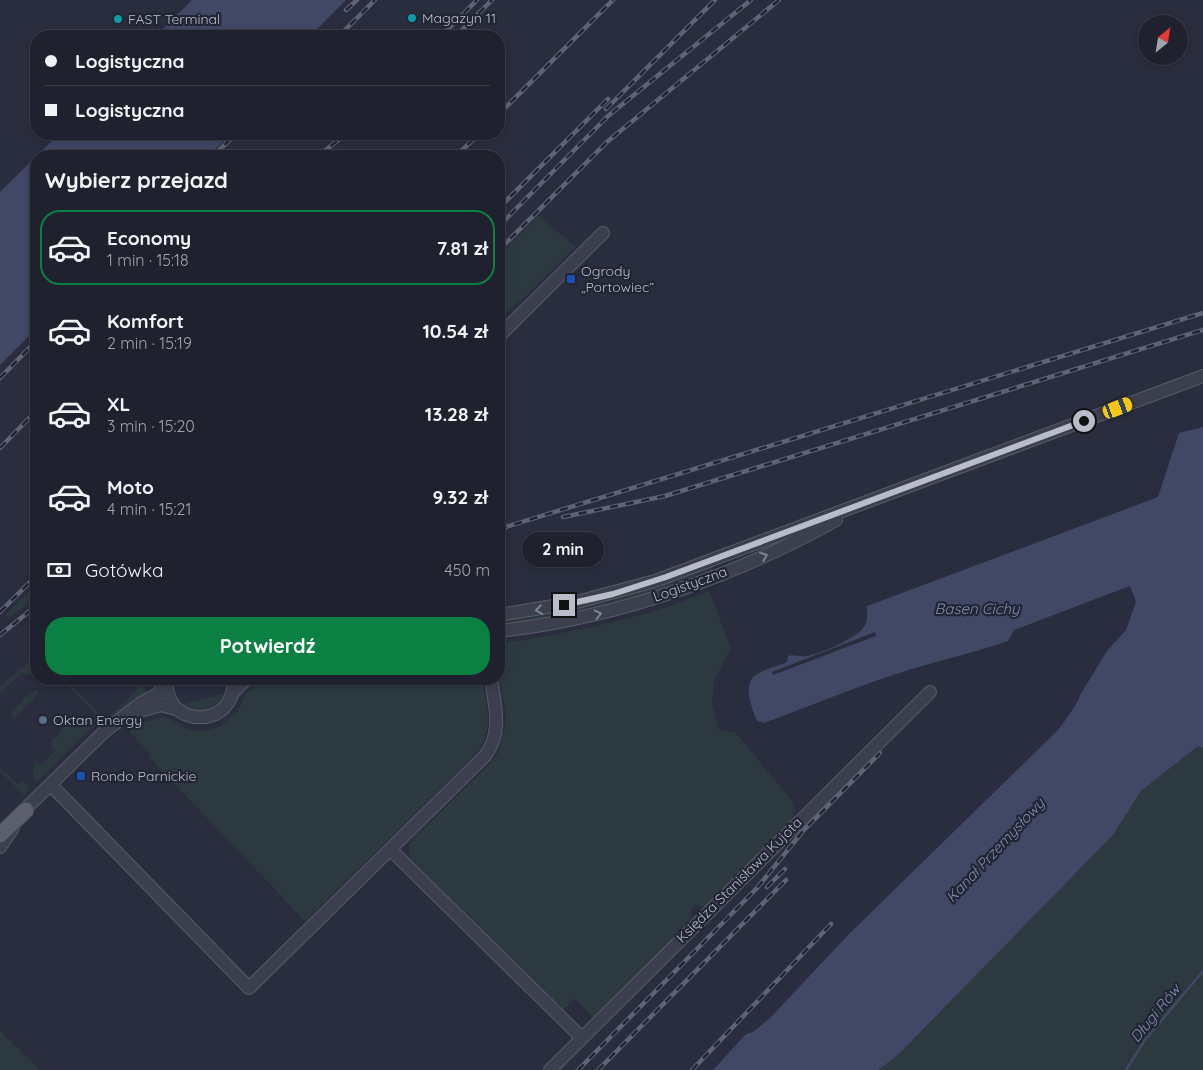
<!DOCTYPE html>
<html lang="pl">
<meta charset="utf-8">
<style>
:root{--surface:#1f222e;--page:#2c2f3a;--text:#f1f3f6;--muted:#a1a4aa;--line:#3c3f4a;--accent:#0b8043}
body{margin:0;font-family:Quicksand,sans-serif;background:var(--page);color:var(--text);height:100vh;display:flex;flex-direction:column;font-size:19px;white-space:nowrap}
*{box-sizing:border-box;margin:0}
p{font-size:16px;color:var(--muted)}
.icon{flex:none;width:28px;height:28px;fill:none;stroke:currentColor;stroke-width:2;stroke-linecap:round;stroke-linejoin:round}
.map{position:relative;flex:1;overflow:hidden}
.drawer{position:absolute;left:30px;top:150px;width:475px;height:535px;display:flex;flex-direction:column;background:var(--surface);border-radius:20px;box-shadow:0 2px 8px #0003,0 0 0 1px var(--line)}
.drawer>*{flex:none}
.top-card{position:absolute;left:30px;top:30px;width:475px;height:110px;border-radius:20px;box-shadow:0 2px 8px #0003,0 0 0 1px var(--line);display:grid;align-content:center;height:110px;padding:0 15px;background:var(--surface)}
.needle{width:32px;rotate:30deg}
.controls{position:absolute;left:1138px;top:15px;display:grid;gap:10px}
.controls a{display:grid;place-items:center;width:50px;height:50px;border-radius:50%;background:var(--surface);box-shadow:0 2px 8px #0003,0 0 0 1px var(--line);font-size:25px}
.end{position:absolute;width:22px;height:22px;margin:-11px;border:6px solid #b9bcc9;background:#111;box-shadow:0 0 0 2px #111}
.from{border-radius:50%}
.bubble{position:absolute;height:35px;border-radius:18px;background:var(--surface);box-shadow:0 2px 8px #0003,0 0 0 1px var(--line);font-size:16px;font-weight:800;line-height:35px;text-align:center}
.car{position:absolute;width:15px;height:30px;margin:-15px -8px;border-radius:6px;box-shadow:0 0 4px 1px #0007;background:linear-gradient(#f5c518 24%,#345 0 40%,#f5c518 0 76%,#345 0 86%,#f5c518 0)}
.top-card b{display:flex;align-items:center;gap:18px;height:48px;font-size:19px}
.top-card b+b{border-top:1px solid var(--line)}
.top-card i{width:12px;height:12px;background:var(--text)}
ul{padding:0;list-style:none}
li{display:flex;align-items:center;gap:15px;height:75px;margin:0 10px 8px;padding:0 5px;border:2px solid transparent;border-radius:20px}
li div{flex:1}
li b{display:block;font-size:19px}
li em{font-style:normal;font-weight:800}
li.current{border-color:var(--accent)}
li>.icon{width:45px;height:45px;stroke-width:1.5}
h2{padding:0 15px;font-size:22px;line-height:60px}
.pay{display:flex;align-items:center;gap:12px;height:55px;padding:0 15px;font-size:19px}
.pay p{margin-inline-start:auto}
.action{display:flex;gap:10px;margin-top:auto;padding:10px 15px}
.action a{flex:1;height:58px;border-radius:20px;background:var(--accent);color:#fff;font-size:20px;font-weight:800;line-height:58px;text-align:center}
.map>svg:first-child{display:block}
.green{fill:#2c3a40}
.water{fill:#404865}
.pier{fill:#292d3e}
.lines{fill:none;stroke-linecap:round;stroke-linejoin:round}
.stream{stroke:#404865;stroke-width:2.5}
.minor-casing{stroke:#575b69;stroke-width:14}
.major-casing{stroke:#464958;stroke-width:17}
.minor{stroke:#3c404e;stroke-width:12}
.major{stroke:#5b5f6e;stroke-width:15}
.rail-casing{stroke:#5f6375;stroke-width:4.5}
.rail{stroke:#212534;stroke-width:2.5;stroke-dasharray:8;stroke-linecap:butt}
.oneway{stroke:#818492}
.route{stroke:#b9bcc9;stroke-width:6}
.culture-dot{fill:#0f9aa8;stroke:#212534;stroke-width:2}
.transit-dot{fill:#1a4fb4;stroke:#212534;stroke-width:2}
.service-dot{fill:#5c6f8a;stroke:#212534;stroke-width:2}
.labels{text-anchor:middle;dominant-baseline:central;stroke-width:4.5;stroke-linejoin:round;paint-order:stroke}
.poi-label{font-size:14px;fill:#b9bcc9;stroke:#212534;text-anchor:start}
.street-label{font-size:14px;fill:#b9bcc9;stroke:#212534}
.water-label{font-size:15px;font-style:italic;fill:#848dad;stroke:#212534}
</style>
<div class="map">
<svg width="1203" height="1070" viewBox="0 0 1203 1070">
<rect width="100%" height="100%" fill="#292d3e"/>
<!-- green -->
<g class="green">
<polygon points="538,215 576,247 526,296 501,316 499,314 499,256"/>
<polygon points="711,565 714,571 640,597 553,618 499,625 499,621"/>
<polygon points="36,585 36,598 8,618 5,615"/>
<path d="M709,591L731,648L714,681L712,703L719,729L736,733L794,803L795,818L705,907L696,905L691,909V918L594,1018L575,999L563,1010L411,859C407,849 409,844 415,836L487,767L498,753L505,727L506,713L499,679V649L505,643C554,635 603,626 651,612C671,606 690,598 709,591Z"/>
<polygon points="36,655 36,667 27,676 23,672 0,694 0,687"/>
<polygon points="62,679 65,679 104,718 102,720 100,719"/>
<path d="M268,679H482C486,701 493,723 482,745C479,751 472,757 467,763L305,921L149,757L150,754L129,731L142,723L162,717L168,718L187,729L198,731L208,730L220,726L238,711L246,693Z"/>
<polygon points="141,685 146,691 147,696 109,721 105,721"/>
<polygon points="36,690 38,693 28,705 27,704 24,707 25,708 16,717 12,717 11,712 24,699 23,696 27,697"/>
<path d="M224,694L225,695C215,711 200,715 183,706L184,704Z"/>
<polygon points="85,719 92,721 95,726 82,736 38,781 35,780 33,773 35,761 41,765 56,750 50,744 54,737 56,738 61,732 60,731 70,723"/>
<polygon points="1198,746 1203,748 1203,1070 878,1070 898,1055 1113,835 1141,791"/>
<polygon points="0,768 18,784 23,781 28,786 29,790 24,795 0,771"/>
<polygon points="0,1031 36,1066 38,1070 0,1070"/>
</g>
<!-- water -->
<g class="water">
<polygon points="192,0 346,0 310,36 156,36"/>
<polygon points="59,134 231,134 208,156 36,156 36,329 0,365 0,192"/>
<path d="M1203,427V748L1198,746L1141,791L1113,835L898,1055L878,1070H713L746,1034L753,1032L770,1018L848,935L1059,729C1064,722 1079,702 1080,695L1107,651L1126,630L1136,602L1130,586L1014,630L1008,641C977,652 944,659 912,669C862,684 813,705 764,723L757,721C751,705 740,681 761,672C769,668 778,666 787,662L788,656C794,654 800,657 807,656C820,654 860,637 865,625C868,619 867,612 867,606L1158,497L1179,433Z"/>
</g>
<!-- pier -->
<polygon class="pier" points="875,632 876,636 773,675 772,672"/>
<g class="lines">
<!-- stream -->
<polyline class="stream" points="1126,1070 1145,1040 1203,971"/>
<!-- minor casing -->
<g class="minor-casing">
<g id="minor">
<polyline points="499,336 603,233"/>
<polyline points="499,615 577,602 655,581 1203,376"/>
<path d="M499,631C615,618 734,577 836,520"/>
<path d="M167,679C162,730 238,730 233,679"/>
<polyline points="232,694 241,684 247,679"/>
<polyline points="136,712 161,705 179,710"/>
<path d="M51,785L249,988L485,756C503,732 495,706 491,679"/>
<polyline points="18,816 104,732 141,703 158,694 166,681"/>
<polyline points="0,847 13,828"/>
<polyline points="391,850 582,1038"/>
<polyline points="550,1070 930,692"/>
</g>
</g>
<!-- major casing -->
<g class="major-casing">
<polyline id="major" points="0,835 26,810"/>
</g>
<!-- minor -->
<use href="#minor" class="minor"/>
<!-- major -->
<use href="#major" class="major"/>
<!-- rail casing -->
<g class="rail-casing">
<g id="rail">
<polyline points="346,10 357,0"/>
<polyline points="339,36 375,0"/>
<polyline points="441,36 477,0"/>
<polyline points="456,36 492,0"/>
<polyline points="606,109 715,0"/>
<polyline points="499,114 613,0"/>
<polyline points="213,156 236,134"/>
<polyline points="318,156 346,134"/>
<polyline points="456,156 479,134"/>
<polyline points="499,208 608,99"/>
<polyline points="499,226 608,116 751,0"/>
<polyline points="499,250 607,142 779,0"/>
<polyline points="0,378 36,341"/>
<polyline points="0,448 36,411"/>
<polyline points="563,517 665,496 1203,330"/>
<polyline points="499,529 1203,313"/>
<polyline points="0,612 36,576"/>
<polyline points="0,635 36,606"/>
<polyline points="767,887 785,869"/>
<polyline points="578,1070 757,888 803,831 880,753"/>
<polyline points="598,1070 786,880"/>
<polyline points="692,1070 831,924"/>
</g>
</g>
<!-- rail -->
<use href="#rail" class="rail"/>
</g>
<!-- one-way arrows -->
<defs><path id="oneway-chevron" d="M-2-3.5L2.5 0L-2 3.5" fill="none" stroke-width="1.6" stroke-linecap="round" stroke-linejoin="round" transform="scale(1.25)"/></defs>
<g class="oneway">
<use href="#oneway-chevron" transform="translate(764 556) rotate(-22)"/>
<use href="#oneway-chevron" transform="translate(539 610) rotate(171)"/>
<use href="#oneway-chevron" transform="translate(598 614) rotate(-13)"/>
</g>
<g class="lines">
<!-- route -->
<polyline class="route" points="564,605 613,594 666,577 1084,421"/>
</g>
<!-- markers -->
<g class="culture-dot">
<circle cx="412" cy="18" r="5"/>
<circle cx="118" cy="19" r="5"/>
</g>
<g class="transit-dot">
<rect x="566" y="274" width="10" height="10" rx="2.5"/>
<rect x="76" y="771" width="10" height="10" rx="2.5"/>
</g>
<circle class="service-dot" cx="43" cy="720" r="5"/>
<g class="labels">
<!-- poi labels -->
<g class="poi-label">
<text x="422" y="18">Magazyn 11</text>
<text x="128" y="19">FAST Terminal</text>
<text x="581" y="271">Ogrody<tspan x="581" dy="16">„Portowiec”</tspan></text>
<text x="53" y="720">Oktan Energy</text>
<text x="91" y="776">Rondo Parnickie</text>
</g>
<!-- street labels -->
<g class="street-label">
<text transform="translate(690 584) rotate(-20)">Logistyczna</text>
<text transform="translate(739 880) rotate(-45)">Księdza Stanisława Kujota</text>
</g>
<!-- water labels -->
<g class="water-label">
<text x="977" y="608">Basen Cichy</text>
<text transform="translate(995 850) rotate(-47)">Kanał Przemysłowy</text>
<text transform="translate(1155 1013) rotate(-51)">Długi Rów</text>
</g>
</g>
</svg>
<div class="controls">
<a><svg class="needle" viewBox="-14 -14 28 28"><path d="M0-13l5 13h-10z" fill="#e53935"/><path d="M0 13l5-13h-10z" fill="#a1a4aa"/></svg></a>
</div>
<i class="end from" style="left:1084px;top:421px"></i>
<i class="end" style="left:564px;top:605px"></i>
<div class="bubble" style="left:522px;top:532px;width:82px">2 min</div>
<i class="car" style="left:1118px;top:408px;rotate:69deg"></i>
<div class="top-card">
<b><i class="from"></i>Logistyczna</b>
<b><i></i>Logistyczna</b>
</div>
<section class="drawer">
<h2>Wybierz przejazd</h2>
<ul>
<li class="current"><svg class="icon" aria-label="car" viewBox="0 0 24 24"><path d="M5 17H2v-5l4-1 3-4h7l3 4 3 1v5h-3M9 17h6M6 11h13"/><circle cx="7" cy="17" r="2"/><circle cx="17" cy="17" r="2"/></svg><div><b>Economy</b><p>1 min · 15:18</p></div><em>7.81 zł</em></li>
<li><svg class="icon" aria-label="car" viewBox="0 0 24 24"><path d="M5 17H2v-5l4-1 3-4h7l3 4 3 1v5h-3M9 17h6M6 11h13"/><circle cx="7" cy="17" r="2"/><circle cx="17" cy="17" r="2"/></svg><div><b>Komfort</b><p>2 min · 15:19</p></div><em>10.54 zł</em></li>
<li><svg class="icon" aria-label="car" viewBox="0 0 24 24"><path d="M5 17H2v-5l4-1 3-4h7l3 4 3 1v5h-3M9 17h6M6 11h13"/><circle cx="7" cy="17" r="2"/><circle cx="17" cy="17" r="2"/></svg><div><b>XL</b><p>3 min · 15:20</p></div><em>13.28 zł</em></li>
<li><svg class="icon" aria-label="car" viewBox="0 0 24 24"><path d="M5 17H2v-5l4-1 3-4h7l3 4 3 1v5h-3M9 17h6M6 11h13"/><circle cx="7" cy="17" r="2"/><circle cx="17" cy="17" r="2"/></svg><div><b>Moto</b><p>4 min · 15:21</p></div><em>9.32 zł</em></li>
</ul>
<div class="pay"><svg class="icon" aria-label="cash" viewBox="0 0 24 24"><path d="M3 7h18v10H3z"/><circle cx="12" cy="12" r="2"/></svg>Gotówka<p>450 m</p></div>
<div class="action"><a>Potwierdź</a></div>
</section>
</div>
